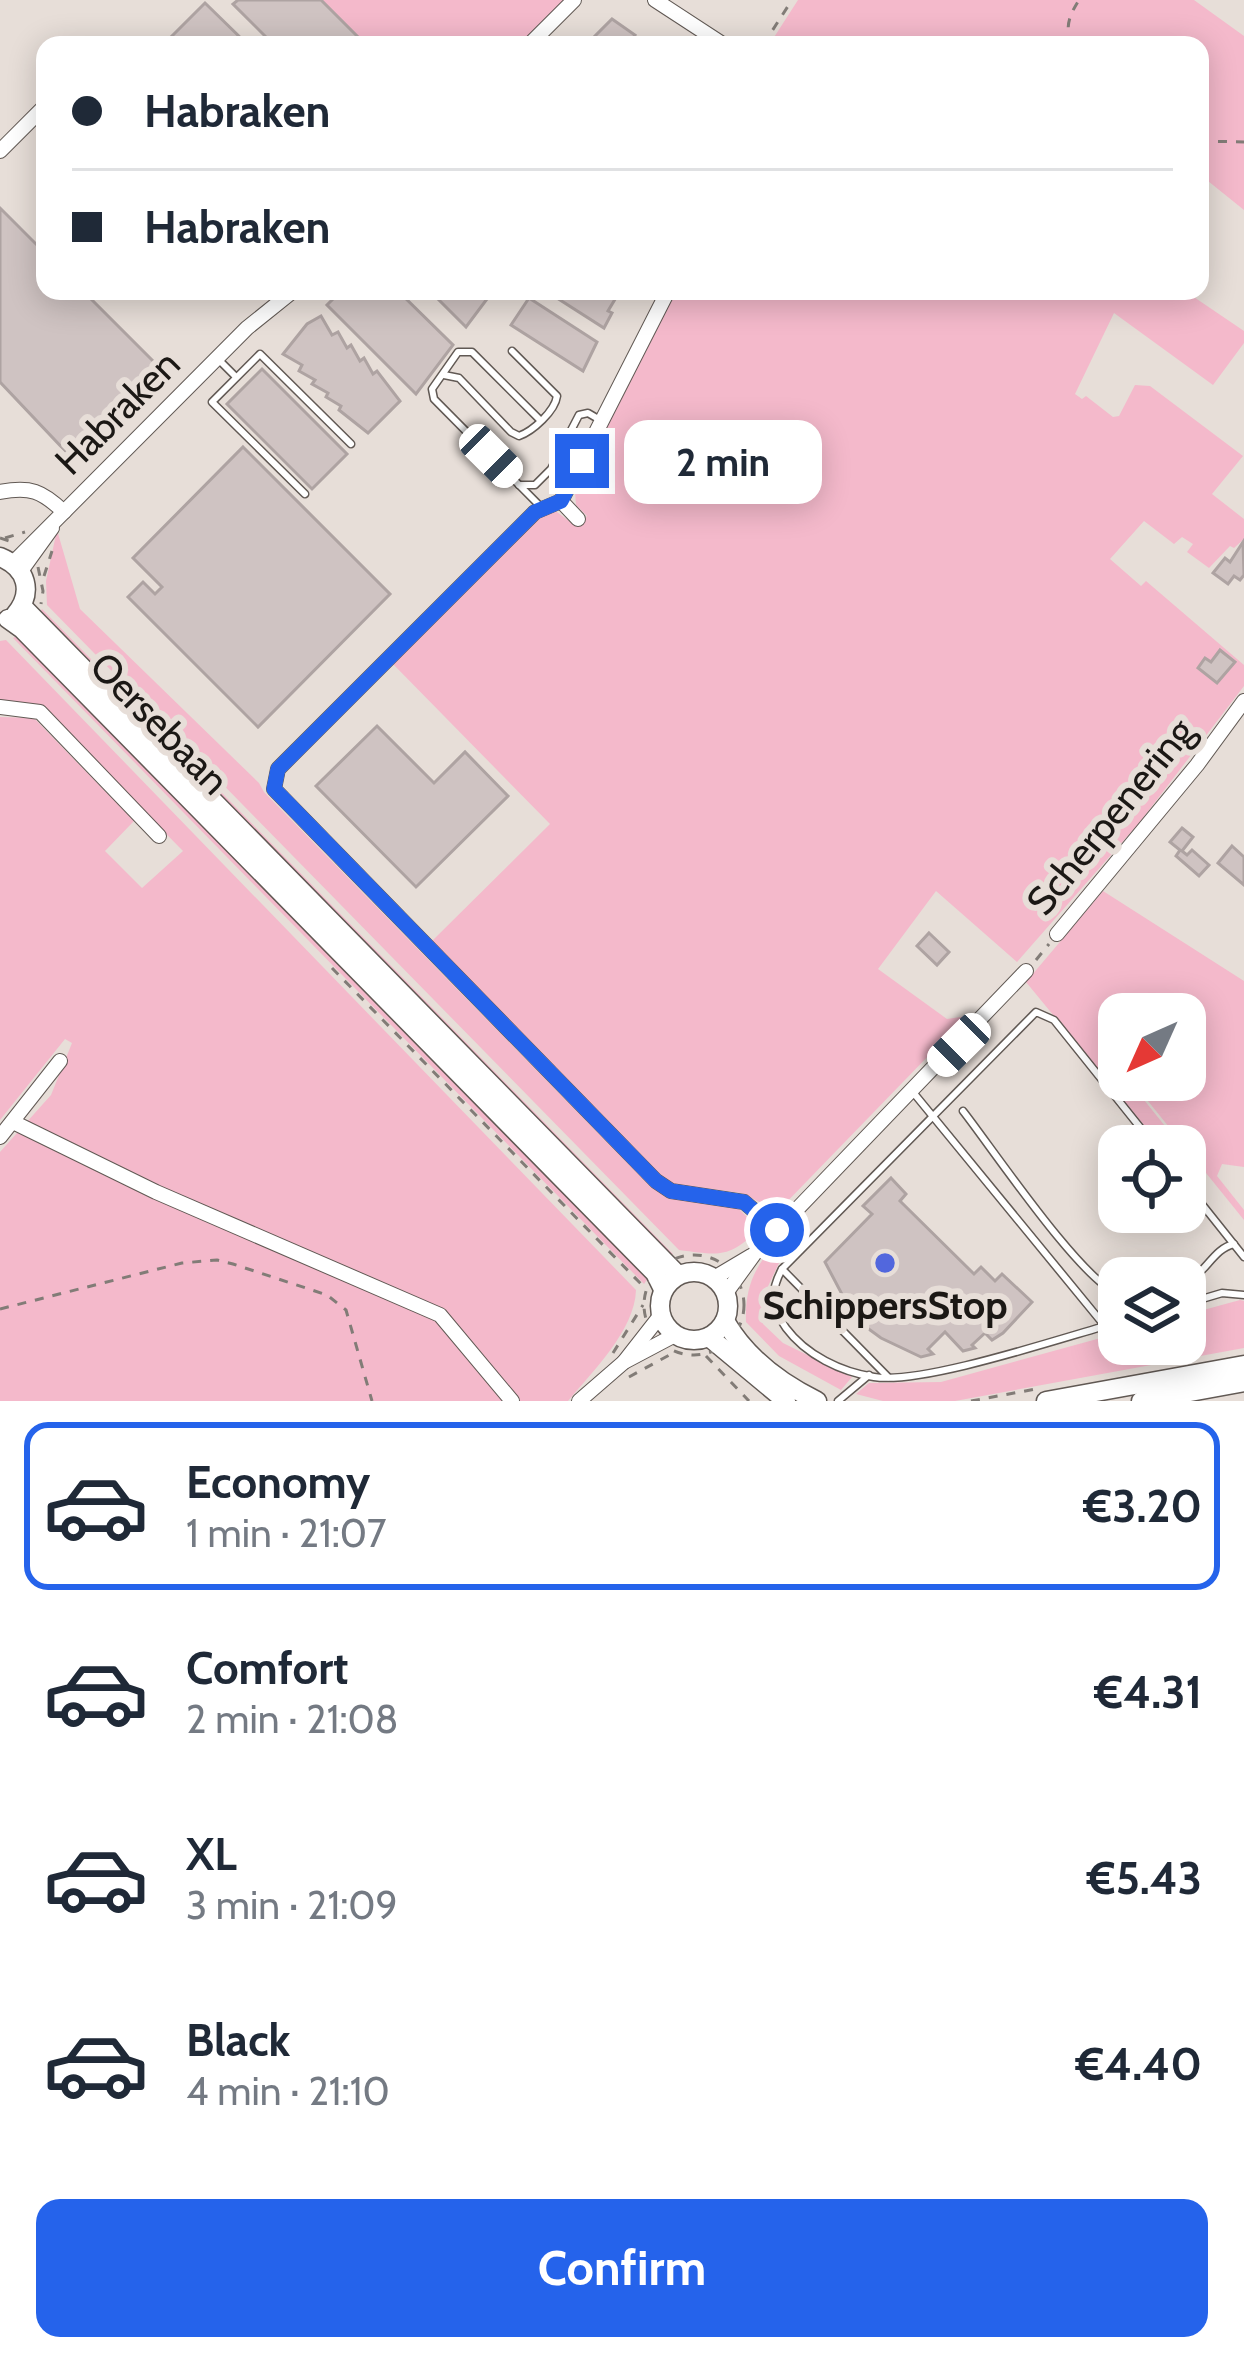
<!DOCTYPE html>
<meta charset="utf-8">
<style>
:root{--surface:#fff;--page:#f2f2f3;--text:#1f2937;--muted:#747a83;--line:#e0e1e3;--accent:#2563eb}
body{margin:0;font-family:Cabin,sans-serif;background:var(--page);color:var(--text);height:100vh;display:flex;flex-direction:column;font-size:45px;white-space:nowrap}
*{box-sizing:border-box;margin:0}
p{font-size:39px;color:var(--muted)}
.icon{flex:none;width:66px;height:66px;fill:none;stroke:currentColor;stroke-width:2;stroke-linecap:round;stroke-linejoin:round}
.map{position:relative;height:1401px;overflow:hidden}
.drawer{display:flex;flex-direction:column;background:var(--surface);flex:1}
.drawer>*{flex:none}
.top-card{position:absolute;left:36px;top:36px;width:1173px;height:264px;border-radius:24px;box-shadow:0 6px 30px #0003;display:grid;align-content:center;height:264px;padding:0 36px;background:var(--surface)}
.needle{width:78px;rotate:225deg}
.tools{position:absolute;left:1098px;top:993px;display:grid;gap:24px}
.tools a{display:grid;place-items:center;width:108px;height:108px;border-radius:24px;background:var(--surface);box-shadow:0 6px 30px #0003;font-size:60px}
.end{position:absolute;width:54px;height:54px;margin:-27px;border:15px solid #2563eb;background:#fff;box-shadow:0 0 0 6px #fff}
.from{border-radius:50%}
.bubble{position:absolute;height:84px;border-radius:24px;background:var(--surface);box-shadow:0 6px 30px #0003;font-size:39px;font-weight:800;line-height:84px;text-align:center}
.car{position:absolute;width:36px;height:72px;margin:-36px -18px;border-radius:15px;box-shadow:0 0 9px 3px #0007;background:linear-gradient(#fff 24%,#345 0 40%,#fff 0 76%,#345 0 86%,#fff 0)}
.top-card b{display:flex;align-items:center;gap:42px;height:114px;font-size:45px}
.top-card b+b{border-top:3px solid var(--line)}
.top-card i{width:30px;height:30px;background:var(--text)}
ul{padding:21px 0 0;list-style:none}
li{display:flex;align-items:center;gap:36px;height:168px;margin:0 24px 18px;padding:0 12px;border:6px solid transparent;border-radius:24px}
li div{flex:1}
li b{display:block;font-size:45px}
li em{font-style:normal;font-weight:800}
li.selected{border-color:var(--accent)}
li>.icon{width:108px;height:108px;stroke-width:1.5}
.cta{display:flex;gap:24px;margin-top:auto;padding:24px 36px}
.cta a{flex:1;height:138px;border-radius:24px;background:var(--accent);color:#fff;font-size:48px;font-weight:800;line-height:138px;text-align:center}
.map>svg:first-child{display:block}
.green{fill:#f4b9cb}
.building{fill:#cfc3c2;stroke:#aea3a2;stroke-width:3}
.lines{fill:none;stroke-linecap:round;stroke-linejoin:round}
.lane-casing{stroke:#615954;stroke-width:9}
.street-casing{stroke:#615954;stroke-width:16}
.secondary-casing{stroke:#615954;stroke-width:21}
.path{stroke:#827c77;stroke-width:3;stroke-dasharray:9 9;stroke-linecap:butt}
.lane{stroke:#fff;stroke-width:6}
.street{stroke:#fff;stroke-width:14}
.secondary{stroke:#fff;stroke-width:18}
.route{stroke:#2563eb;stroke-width:15}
.poi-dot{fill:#5267dd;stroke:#e7ded8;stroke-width:4.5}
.labels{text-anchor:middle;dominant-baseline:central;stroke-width:12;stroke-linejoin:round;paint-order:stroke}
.street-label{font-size:39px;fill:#1b1815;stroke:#e7ded8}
.poi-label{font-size:39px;font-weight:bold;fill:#1b1815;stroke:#e7ded8}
</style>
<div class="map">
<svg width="1244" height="1401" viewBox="0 0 1244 1401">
<rect width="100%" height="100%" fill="#e7ded8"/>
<!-- green -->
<g class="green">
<polygon points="314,0 565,0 519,45 362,45"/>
<polygon points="798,0 1194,0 1244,36 1244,210 1208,181 1200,192 1200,45 769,45"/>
<polygon points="675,291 1185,291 1244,331 1244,343 1213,385 1114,313 1075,394 1082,399 1086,396 1113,417 1119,416 1135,385 1150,386 1243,456 1212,494 1244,519 1244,539 1234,548 1230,546 1209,568 1187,552 1193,544 1182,537 1174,544 1144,521 1110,559 1141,586 1146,581 1244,665 1244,686 1139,823 1017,962 936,891 878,969 947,1019 967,1016 778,1211 741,1193 673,1184 661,1177 431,942 550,824 392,663 541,514 557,512 577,527 587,516 576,505 575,492"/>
<path d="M57,530L80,609L259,783L264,792L651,1187L676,1199L737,1207L759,1229C728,1259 720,1255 679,1250L47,605L46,581Z"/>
<polygon points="42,609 673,1254 665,1259 36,620"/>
<polygon points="21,634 650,1275 644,1284 13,638"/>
<path d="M6,640L636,1290C635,1330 592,1372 568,1401H0V1152L51,1095L72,1043L65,1039L0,1120V717L34,718L134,821L105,851L142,888L183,851L40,706L0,702V641Z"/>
<polygon points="1103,891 1244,981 1244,1167 1222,1164 1217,1176 1244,1210 1244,1220 1131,1080 1185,1080 1185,1014 1119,1014 1119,1065 1098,1042 1119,1069 1119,1080 1128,1080 1181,1146 1161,1146 1026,982"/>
<path d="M775,1244L786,1248L763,1297V1324L783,1343L852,1377L841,1390L779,1356L746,1322C745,1289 753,1269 775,1244Z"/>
<polygon points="1240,1300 1244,1301 1244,1348 955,1401 883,1401 856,1394 869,1383 941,1382 1119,1333 1119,1344 1185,1344 1185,1315"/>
</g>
<!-- building -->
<g class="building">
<polygon points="238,0 321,0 366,45 274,45 233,4"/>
<polygon points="205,3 248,45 163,45"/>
<polygon points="612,19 635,35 628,45 586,45"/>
<polygon points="0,208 45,253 45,291 83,291 160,368 71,457 0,382"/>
<polygon points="341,291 398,291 453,345 416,394 327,305"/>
<polygon points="430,291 493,291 466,327"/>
<polygon points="546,291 620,291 608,311 612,313 604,328"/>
<polygon points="529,298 597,342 583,371 511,325"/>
<polygon points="321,316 332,335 338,332 347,348 351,345 360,361 364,358 373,374 377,371 400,401 368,433 339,410 341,406 326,397 328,393 312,384 315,380 299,371 302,365 283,354 307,324"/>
<polygon points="262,369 347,454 312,489 227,404"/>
<polygon points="243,447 390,594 258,727 128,597 143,582 155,594 162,587 133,558"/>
<polygon points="1243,542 1244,575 1240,580 1234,576 1228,584 1213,573 1225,558 1230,562"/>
<polygon points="1220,650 1235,662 1217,683 1198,668 1205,658 1211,662"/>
<polygon points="377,726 434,783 465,752 508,796 416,887 316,786"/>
<polygon points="1182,828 1193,837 1182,851 1187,855 1192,850 1209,865 1199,876 1176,856 1180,850 1170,842"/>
<polygon points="1232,846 1244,857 1244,885 1218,863"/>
<polygon points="929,933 949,952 937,965 917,946"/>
<polygon points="891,1178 906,1194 900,1201 974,1274 981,1267 995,1281 1002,1274 1032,1302 1003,1333 992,1340 985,1333 972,1345 975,1348 963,1351 945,1332 928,1349 933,1354 921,1357 881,1338 855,1319 825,1262 872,1214 863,1206"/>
</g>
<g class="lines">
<!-- lane casing -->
<g class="lane-casing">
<g id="lane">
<polyline points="218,359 236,377"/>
<path d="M444,375L459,378L511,432L519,436C533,431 555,411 557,396L512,351"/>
<polyline points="519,485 535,485 551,469 579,415 588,413 600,420"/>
<polyline points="305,494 212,402 260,354 351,444"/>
<polyline points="540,506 434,399 432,389 458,352 472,352 540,420"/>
<polyline points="912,1091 1104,1325"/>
<path d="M963,1111C992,1148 1082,1282 1119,1294"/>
<polyline points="1185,1183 1244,1257"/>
<polyline points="780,1233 800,1250"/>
<polyline points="782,1269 888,1377"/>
<path d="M1185,1284C1207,1272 1213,1249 1234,1244"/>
<polyline points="1185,1304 1222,1293 1244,1295"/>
<path d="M1119,1322C1064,1337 923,1385 874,1377C841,1372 806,1355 786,1328C771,1307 770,1291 782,1269L1036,1012L1054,1020L1155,1146"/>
<polyline points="838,1401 869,1375"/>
</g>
</g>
<!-- street casing -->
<g class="street-casing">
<g id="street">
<polyline points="655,0 724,45"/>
<polyline points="529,45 574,0"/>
<polyline points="0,151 45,106"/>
<polyline points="668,291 561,501 535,512 278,769 274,789 656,1181 671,1191 744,1202 777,1230"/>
<path d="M0,492C30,486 42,491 64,512"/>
<polyline points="561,501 578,519"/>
<polyline points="13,563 247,328 293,291"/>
<polyline points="21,571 52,528"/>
<polyline points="0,707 40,712 159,836"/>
<polyline points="1057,934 1197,765 1244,701"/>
<polyline points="13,1122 156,1192 440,1315 512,1401"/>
<polyline points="0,1137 60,1061"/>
<polyline points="714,1278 751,1256"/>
<polyline points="726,1293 755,1253 1026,971"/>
<polyline points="624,1362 660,1316"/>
<polyline points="579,1401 624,1362 675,1335"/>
</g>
</g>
<!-- secondary casing -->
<g class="secondary-casing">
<g id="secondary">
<path d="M0,557C27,568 34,592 15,615"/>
<polyline points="22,606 678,1275"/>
<polyline points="8,619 22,629 655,1273 663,1289"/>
<circle cx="694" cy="1306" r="34"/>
<path d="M725,1321C746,1357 780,1383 817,1401"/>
<polyline points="709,1337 786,1401"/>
<polyline points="1046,1401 1244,1365"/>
<polyline points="1141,1401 1244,1382"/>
</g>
</g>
<!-- path -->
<g class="path">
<polyline points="763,45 792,0"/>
<path d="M1071,45C1065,26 1069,16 1079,0"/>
<polyline points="1200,141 1244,142"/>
<polyline points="0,538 15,543"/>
<polyline points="5,538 25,532"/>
<polyline points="38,567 43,591 41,604"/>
<polyline points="44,576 52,551"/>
<polyline points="1036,960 1049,944"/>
<polyline points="332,968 644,1287"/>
<circle cx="694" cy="1305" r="50"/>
<polyline points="0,1309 182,1263 217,1260 233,1264 327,1295 346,1310 372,1401"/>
<polyline points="613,1353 643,1305"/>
<polyline points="706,1356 749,1401"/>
<polyline points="629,1377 673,1353"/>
<polyline points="971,1401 1036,1389"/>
</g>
<!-- lane -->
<use href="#lane" class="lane"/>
<!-- street -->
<use href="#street" class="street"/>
<!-- secondary -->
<use href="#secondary" class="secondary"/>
</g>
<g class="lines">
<!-- route -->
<polyline class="route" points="582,461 561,501 535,512 278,769 274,789 656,1181 671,1191 744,1202 777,1230"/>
</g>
<!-- markers -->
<circle class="poi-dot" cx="885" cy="1263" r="12"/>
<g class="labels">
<!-- street labels -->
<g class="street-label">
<text transform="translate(117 412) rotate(-45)">Habraken</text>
<text transform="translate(160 723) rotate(46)">Oersebaan</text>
<text transform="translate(1110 816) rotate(-51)">Scherpenering</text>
</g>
<!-- poi labels -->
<g class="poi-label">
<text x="885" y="1305">SchippersStop</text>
</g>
</g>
</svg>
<div class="tools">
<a><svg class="needle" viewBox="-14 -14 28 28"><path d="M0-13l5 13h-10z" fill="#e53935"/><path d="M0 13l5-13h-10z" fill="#747a83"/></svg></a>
<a><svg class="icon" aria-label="locate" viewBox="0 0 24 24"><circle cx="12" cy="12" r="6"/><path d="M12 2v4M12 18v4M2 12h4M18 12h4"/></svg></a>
<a><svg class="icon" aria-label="layers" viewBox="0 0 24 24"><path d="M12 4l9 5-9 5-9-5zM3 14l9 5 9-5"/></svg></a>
</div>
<i class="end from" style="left:777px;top:1230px"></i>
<i class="end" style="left:582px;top:461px"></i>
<div class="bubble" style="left:624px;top:420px;width:198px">2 min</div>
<i class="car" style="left:491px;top:456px;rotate:135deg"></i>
<i class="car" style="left:959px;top:1045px;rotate:225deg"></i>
<div class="top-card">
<b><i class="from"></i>Habraken</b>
<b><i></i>Habraken</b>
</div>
</div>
<section class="drawer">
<ul>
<li class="selected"><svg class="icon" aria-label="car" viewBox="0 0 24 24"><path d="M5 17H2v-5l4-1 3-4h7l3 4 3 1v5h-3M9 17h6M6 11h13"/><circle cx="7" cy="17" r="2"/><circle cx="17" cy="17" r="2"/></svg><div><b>Economy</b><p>1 min · 21:07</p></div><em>€3.20</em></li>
<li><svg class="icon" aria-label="car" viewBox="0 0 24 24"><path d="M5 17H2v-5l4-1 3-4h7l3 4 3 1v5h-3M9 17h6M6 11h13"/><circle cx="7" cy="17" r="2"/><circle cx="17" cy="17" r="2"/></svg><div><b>Comfort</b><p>2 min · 21:08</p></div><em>€4.31</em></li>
<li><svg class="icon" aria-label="car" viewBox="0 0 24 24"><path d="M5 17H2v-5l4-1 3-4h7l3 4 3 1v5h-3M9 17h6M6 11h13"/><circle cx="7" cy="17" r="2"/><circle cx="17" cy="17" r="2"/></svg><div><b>XL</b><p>3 min · 21:09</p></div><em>€5.43</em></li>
<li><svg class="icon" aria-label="car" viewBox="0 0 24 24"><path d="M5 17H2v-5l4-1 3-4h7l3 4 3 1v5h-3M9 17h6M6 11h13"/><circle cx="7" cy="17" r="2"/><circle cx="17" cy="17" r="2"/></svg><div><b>Black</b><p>4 min · 21:10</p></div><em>€4.40</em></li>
</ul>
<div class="cta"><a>Confirm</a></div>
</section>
